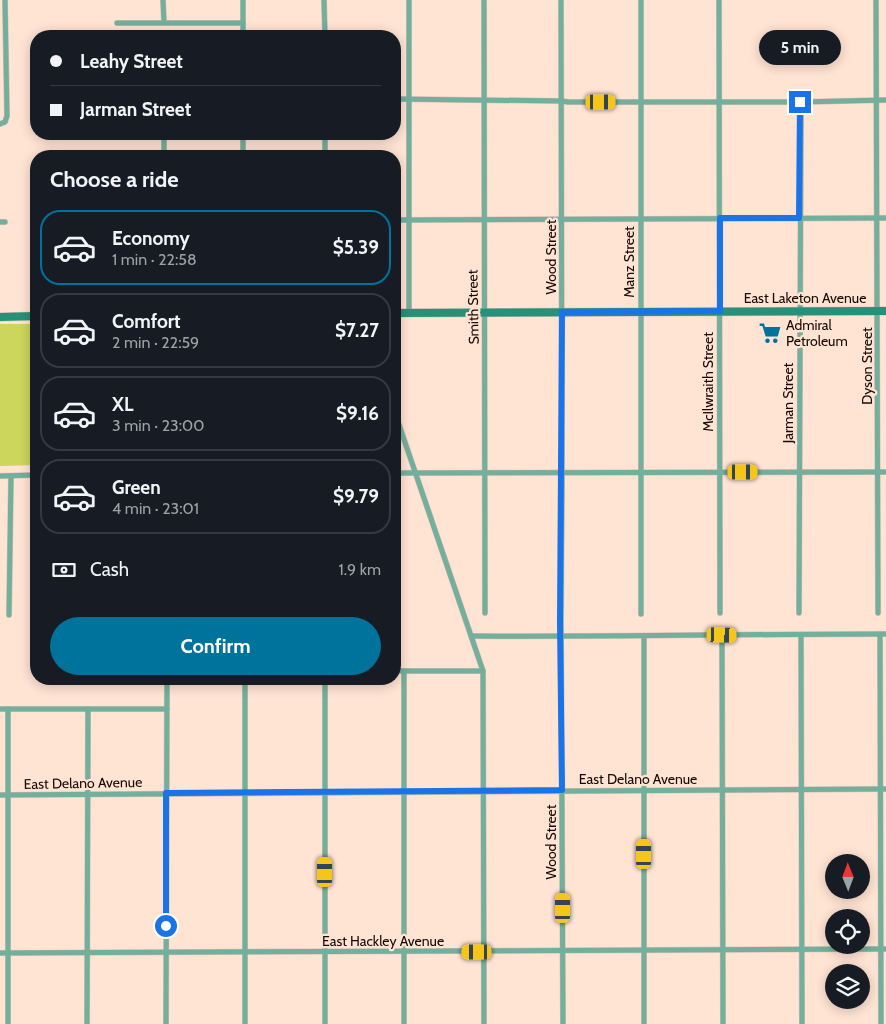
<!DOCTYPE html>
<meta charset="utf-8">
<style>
:root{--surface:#171b24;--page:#242831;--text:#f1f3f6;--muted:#9ea1a6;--line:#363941;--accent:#00739d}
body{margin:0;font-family:Cabin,sans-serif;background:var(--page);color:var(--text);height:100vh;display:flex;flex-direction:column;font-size:19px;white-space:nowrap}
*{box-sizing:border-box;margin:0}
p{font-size:16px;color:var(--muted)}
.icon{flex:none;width:28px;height:28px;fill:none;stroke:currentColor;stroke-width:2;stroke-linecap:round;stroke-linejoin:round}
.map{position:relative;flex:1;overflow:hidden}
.drawer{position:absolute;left:30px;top:150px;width:371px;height:535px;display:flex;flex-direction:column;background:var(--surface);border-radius:20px;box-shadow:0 2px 12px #0003}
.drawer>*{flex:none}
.banner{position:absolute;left:30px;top:30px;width:371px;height:110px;border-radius:20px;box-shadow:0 2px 12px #0003;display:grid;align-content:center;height:110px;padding:0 20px;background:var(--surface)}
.needle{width:32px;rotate:359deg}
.tools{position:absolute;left:825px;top:854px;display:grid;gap:10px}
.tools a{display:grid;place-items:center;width:45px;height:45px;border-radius:50%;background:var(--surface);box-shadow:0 2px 12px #0003;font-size:25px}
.end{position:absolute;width:22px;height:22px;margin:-11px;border:6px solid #1a73e8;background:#fff;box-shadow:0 0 0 2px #fff}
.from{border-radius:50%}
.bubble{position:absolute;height:35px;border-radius:18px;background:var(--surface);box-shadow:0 2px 12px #0003;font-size:16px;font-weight:800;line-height:35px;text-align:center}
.car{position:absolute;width:15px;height:30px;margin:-15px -8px;border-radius:6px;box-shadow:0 0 4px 1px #0007;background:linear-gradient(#f5c518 24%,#345 0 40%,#f5c518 0 76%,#345 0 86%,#f5c518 0)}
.banner b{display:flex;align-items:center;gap:18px;height:48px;font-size:19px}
.banner b+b{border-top:1px solid var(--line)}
.banner i{width:12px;height:12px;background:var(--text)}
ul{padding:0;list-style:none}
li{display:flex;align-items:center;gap:15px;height:75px;margin:0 10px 8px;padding:0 10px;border:2px solid var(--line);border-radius:20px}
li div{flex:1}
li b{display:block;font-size:19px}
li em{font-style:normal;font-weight:800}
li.active{border-color:var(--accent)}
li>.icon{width:45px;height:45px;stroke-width:1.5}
h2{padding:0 20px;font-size:22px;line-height:60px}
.pay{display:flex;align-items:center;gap:12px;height:55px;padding:0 20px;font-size:19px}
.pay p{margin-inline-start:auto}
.primary-button{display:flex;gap:10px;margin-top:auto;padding:10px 20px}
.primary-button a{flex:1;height:58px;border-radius:30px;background:var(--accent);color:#fff;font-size:20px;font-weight:800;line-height:58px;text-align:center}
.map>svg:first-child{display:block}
.park{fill:#ccd55c}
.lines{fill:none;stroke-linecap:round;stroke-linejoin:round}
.street-casing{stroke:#dac0b2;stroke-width:6}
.secondary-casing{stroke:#dac0b2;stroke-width:9}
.street{stroke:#73af9d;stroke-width:5}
.secondary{stroke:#269178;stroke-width:8}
.route{stroke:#1a73e8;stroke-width:6}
.labels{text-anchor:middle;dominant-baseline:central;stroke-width:4.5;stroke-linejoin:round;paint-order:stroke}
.street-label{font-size:14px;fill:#160802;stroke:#ffe3d3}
.poi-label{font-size:14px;fill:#160802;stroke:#ffe3d3;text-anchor:start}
</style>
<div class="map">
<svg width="886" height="1024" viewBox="0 0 886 1024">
<rect width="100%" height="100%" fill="#ffe3d3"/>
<!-- park -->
<polygon class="park" points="0,324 36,324 36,465 0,466"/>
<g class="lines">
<!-- street casing -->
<g class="street-casing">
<g id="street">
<polyline points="163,0 164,22"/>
<polyline points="243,0 243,36"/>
<polyline points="324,0 325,36"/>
<polyline points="409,0 409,313"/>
<polyline points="484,0 485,613"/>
<polyline points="561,0 562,479 561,623 563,1024"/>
<polyline points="641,0 641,614"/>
<polyline points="719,0 720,613"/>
<polyline points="876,0 878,613"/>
<polyline points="117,23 243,23"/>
<polyline points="395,99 562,101 568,102 801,102 886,100"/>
<polyline points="0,124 5,122 7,116 5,0"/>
<polyline points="164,134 164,156"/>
<polyline points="243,134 243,156"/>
<polyline points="325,156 325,134"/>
<polyline points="395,220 886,218"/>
<polyline points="0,222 5,222"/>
<polyline points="395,413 483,671 484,1024"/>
<polyline points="395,473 886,472"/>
<polyline points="0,476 36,475"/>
<polyline points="799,613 801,102"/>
<polyline points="9,615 11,476"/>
<polyline points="880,634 881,1024"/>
<polyline points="722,635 723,1024"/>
<polyline points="801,635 802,1024"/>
<path d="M471,636C610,637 748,634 886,634"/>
<polyline points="395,671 483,671"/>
<polyline points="404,671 404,1024"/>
<polyline points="245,679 245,1024"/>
<polyline points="325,679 325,1024"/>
<polyline points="0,709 167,709"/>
<polyline points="0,795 886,789"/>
<polyline points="0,953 886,949"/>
<polyline points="8,1024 8,709"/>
<polyline points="87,1024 88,709"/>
<polyline points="166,1024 167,679"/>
<polyline points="644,1024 644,637"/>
</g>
</g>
<!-- secondary casing -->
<g class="secondary-casing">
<g id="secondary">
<polyline points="395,313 886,311"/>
<polyline points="0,317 36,316"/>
</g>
</g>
<!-- street -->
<use href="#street" class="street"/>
<!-- secondary -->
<use href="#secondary" class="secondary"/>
</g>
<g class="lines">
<!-- route -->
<polyline class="route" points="166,926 166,793 562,790 560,623 562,312 720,311 720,218 799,218 800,102"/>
</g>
<!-- icons -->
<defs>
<g id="supermarket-bare" transform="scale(1.725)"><path d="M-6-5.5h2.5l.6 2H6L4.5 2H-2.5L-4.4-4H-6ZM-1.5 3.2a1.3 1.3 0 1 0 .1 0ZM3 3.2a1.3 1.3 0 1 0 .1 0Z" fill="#00739d" stroke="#ffe3d3" stroke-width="2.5" paint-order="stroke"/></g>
</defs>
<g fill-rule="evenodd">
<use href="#supermarket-bare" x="770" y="333"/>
</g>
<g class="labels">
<!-- street labels -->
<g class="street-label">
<text transform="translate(551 257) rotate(-90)">Wood Street</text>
<text transform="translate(629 262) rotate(-90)">Manz Street</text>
<text x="805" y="298">East Laketon Avenue</text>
<text transform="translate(473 307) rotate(-91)">Smith Street</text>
<text transform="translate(867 366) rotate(-90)">Dyson Street</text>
<text transform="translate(708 382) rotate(-90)">McIlwraith Street</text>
<text transform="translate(788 403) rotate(-90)">Jarman Street</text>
<text x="638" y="779">East Delano Avenue</text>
<text transform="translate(83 783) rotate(-1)">East Delano Avenue</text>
<text transform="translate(551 842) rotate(-90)">Wood Street</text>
<text x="383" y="941">East Hackley Avenue</text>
</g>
<!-- poi labels -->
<g class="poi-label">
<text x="786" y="325">Admiral<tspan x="786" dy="16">Petroleum</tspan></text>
</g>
</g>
</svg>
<div class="tools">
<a><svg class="needle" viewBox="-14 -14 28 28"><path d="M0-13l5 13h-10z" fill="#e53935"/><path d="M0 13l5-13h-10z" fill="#9ea1a6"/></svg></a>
<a><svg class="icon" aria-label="locate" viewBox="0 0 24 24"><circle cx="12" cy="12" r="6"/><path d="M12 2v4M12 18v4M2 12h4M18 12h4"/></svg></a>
<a><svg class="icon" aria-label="layers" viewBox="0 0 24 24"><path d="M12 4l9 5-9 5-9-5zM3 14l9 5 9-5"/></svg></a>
</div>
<i class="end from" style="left:166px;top:926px"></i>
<i class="end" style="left:800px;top:102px"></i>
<div class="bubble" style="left:759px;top:30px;width:82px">5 min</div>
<i class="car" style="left:601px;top:102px;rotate:90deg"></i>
<i class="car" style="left:743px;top:472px;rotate:90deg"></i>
<i class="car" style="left:722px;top:635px;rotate:92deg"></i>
<i class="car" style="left:644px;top:854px;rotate:0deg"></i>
<i class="car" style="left:325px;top:872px;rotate:0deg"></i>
<i class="car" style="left:563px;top:908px;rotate:0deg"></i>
<i class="car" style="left:477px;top:952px;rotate:270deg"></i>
<div class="banner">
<b><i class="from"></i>Leahy Street</b>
<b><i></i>Jarman Street</b>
</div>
<section class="drawer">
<h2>Choose a ride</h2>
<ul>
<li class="active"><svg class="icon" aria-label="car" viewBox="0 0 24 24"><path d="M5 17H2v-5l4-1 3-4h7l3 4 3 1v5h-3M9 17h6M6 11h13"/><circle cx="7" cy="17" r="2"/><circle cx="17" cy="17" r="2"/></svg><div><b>Economy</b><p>1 min · 22:58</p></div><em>$5.39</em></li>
<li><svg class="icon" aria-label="car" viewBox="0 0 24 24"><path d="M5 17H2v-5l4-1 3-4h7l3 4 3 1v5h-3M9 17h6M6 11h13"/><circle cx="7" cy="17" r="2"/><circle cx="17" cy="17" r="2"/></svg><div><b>Comfort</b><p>2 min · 22:59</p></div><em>$7.27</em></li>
<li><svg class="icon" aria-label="car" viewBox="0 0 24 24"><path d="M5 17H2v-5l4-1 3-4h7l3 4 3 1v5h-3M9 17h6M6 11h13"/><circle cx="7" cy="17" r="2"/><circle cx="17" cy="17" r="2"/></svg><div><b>XL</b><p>3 min · 23:00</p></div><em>$9.16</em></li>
<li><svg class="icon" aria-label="car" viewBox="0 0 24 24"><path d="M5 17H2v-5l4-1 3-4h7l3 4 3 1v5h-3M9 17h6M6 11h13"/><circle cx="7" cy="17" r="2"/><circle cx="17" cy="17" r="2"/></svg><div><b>Green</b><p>4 min · 23:01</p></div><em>$9.79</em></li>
</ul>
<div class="pay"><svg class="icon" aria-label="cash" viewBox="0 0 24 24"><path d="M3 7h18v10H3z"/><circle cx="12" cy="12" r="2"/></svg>Cash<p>1.9 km</p></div>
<div class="primary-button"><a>Confirm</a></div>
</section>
</div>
